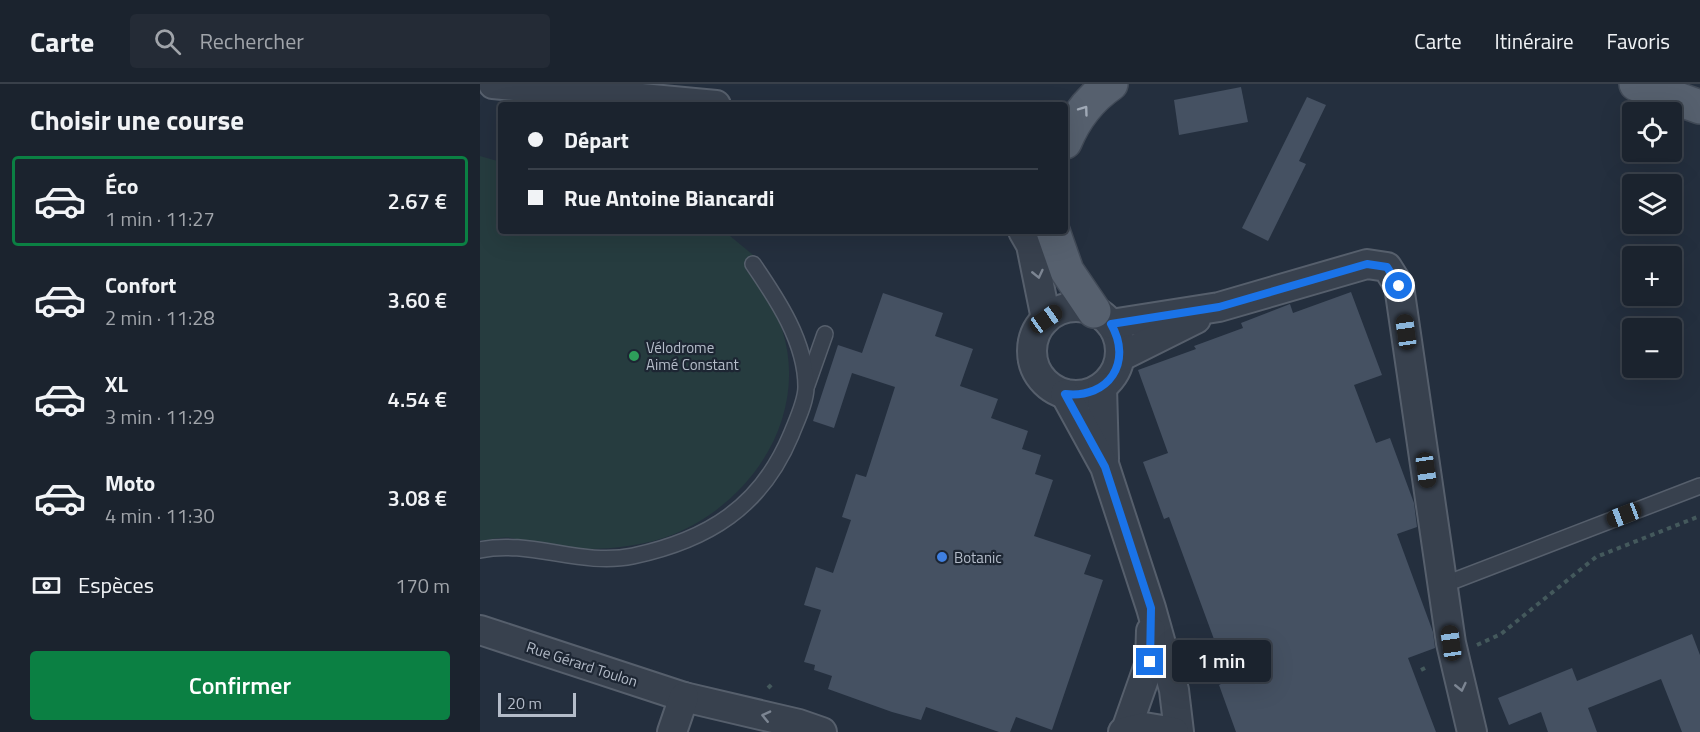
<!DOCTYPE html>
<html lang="fr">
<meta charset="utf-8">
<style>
:root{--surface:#1b232e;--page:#242b36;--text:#f1f3f6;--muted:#a0a4aa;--line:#39404a;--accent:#0b8043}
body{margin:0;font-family:"Titillium Web",sans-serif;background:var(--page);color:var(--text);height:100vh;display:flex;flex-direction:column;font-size:22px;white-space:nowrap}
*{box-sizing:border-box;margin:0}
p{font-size:20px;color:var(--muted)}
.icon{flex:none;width:33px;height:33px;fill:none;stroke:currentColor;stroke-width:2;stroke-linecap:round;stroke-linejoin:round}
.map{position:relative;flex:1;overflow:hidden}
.details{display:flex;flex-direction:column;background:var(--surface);width:480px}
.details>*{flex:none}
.banner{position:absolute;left:18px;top:18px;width:570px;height:132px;border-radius:6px;box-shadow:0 6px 24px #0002,0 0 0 2px var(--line);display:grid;align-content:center;height:132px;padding:0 30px;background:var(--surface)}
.buttons{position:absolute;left:1142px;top:18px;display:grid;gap:12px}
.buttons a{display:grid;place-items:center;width:60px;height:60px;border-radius:6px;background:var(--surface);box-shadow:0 6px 24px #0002,0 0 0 2px var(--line);font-size:30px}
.scale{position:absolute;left:18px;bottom:15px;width:78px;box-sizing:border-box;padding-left:6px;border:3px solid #b4bcc9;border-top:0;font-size:16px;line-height:21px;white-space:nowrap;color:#b4bcc9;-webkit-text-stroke:4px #1d2633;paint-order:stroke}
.end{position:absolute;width:27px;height:27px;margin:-14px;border:8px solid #1a73e8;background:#fff;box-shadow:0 0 0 3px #fff}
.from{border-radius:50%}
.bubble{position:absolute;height:42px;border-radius:6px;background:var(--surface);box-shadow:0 6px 24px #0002,0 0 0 2px var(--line);font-size:20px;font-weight:600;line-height:42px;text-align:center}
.car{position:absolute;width:18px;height:36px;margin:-18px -9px;border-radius:8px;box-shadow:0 0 4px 2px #0007;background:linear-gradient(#222 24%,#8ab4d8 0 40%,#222 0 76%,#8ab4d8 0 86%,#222 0)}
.banner b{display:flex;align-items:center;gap:21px;height:57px;font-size:22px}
.banner b+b{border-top:2px solid var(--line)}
.banner i{width:15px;height:15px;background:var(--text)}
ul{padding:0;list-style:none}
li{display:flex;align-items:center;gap:18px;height:90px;margin:0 12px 9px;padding:0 18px;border:3px solid transparent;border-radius:6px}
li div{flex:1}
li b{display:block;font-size:22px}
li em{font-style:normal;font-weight:600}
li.selected{border-color:var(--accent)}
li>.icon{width:54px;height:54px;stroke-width:1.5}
h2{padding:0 30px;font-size:27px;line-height:72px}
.pay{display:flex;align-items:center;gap:15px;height:66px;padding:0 30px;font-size:22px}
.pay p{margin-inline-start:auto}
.primary-button{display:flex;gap:12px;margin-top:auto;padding:12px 30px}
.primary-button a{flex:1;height:69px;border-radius:6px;background:var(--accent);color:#fff;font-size:24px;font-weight:600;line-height:69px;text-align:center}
header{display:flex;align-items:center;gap:36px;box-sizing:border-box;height:84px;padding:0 30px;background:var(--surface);border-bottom:2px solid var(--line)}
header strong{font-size:28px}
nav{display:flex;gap:33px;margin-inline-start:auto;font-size:21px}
.search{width:420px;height:54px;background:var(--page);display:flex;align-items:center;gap:15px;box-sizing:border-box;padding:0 21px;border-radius:6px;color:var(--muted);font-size:22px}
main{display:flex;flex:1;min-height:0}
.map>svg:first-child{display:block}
.green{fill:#263c3f}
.building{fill:#455162}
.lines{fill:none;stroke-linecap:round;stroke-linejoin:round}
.service-casing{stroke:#565f6c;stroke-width:18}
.minor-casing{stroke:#565f6c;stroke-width:32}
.primary-casing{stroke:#414a57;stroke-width:36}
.path{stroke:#44595c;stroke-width:4;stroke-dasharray:4.5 4.5;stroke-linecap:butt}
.service{stroke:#38414e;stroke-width:15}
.minor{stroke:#38414e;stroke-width:28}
.primary{stroke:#56606e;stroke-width:33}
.oneway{stroke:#a1aab7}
.oneway2{stroke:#7c8592}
.route{stroke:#1a73e8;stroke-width:8}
.leisure-dot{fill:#2e9e5b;stroke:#1d2633;stroke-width:2}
.shop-dot{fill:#3f7fe0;stroke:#1d2633;stroke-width:2}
.labels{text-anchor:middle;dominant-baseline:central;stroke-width:4.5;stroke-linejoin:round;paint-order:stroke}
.poi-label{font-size:15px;fill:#b4bcc9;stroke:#1d2633;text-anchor:start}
.street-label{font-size:15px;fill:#b4bcc9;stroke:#1d2633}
</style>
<header>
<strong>Carte</strong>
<div class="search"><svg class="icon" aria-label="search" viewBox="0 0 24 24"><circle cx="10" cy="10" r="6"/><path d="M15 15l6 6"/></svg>Rechercher</div>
<nav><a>Carte</a><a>Itinéraire</a><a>Favoris</a></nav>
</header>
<main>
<section class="details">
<h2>Choisir une course</h2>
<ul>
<li class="selected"><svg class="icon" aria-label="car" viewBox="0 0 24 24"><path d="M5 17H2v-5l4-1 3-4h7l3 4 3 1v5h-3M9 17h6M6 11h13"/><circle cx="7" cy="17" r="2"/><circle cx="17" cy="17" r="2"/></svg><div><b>Éco</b><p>1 min · 11:27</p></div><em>2.67 €</em></li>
<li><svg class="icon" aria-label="car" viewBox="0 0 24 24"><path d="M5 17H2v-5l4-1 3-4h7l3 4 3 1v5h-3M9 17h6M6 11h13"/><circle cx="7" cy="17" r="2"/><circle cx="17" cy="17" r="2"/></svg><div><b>Confort</b><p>2 min · 11:28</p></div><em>3.60 €</em></li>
<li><svg class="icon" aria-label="car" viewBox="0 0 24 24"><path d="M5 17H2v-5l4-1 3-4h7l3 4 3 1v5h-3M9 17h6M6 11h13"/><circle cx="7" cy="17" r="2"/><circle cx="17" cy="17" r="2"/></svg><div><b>XL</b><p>3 min · 11:29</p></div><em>4.54 €</em></li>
<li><svg class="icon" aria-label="car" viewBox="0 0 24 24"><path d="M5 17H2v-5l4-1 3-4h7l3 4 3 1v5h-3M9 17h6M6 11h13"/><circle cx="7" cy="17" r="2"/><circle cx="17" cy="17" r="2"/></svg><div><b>Moto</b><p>4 min · 11:30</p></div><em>3.08 €</em></li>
</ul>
<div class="pay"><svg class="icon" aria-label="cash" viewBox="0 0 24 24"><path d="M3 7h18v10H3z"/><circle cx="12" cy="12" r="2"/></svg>Espèces<p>170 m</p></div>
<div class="primary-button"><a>Confirmer</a></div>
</section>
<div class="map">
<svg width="1220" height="648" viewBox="0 0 1220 648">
<rect width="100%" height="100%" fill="#242f3e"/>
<!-- green -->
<path class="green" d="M0,72L21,78V147H244L278,175L266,186C352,277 300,407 192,451C159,464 110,468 75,463C60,461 46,456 31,454C20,452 9,457 0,456Z"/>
<!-- building -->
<g class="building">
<polygon points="761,3 768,38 699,51 694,16"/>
<polygon points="827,13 846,21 819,77 826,80 788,157 762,144"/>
<polygon points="871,208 902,291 874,301 896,359 910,354 934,419 937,443 917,450 953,548 955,564 928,574 956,648 756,648 739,601 749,596 689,433 684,435 663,378 688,369 658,286 716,265 714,262 763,244 761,239 810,220 813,229"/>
<polygon points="403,209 463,229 455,252 493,265 480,302 518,315 511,334 548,347 542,365 561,371 555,390 573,396 554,452 611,471 604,490 623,496 572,646 536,633 530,648 519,648 446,623 441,636 412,628 348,605 352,592 334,586 335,581 324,578 341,526 324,521 336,483 353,489 371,436 362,433 376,390 386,393 415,303 372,289 354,344 333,337 358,261 382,269"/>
<polygon points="1212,550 1220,571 1220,648 1202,648 1181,595 1108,624 1117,648 1068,648 1061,628 1029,641 1018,614 1092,584 1097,597"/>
</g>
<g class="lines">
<!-- service casing -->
<g class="service-casing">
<g id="service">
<polyline points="327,301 345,250"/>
<path d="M0,466C50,455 101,483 153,472C228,456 281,423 311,351C316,338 326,318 326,303C326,258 297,215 273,180"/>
<polyline points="963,501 1220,402"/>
</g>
</g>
<!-- minor casing -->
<g class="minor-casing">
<g id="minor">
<polyline points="13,0 236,21"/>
<polyline points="543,147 551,161 566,235"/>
<circle cx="596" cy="267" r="44"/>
<polyline points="631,240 739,223 887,180 907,183 919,202 971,559 992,648"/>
<polyline points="640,273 716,235"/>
<polyline points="622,303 624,375"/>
<polyline points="585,310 625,383 671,524 694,606 699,648"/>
<polyline points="0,546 204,613 319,640 342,648"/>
<polyline points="646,646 670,578 671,547"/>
<polyline points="192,648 204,613"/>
<polyline points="643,648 664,643 694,648"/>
</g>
</g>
<!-- primary casing -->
<g class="primary-casing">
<g id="primary">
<polyline points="1156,0 1220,23"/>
<path d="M585,58C595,34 609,15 631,0"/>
<polyline points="573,147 587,187 614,227"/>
</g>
</g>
<!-- path -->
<g class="path">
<polyline points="997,561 1021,550 1116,473 1220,432"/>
<polyline points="941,586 949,582"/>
<polyline points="288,604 294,598"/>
</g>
<!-- service -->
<use href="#service" class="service"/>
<!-- minor -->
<use href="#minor" class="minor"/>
<!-- primary -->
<use href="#primary" class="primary"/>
</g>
<!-- one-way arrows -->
<defs><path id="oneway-chevron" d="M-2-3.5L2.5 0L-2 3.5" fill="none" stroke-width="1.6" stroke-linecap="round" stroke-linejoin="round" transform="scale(1.5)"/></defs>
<use class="oneway" href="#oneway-chevron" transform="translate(604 26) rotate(-54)"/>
<g class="oneway2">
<use href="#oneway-chevron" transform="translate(558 190) rotate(77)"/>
<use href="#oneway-chevron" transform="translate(981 603) rotate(77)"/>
<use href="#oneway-chevron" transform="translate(286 632) rotate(-167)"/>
</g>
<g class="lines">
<!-- route -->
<path class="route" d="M670,578L671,524L625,383L585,310C629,315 653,278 631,240L739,223L887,180L907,183L919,202"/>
</g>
<!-- markers -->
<circle class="leisure-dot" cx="154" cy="272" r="6"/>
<circle class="shop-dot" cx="462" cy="473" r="6"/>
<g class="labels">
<!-- poi labels -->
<g class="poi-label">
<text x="166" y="263">Vélodrome<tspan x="166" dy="17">Aimé Constant</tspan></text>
<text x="474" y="473">Botanic</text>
</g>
<!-- street labels -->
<g class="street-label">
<text transform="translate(102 580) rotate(18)">Rue Gérard Toulon</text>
</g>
</g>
</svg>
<div class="buttons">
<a><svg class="icon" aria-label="locate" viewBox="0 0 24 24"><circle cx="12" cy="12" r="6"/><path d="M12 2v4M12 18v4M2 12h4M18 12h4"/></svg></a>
<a><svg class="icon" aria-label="layers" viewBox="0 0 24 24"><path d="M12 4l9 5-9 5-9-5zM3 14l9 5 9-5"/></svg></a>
<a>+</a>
<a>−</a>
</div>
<div class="scale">20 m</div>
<i class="end from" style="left:919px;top:202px"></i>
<i class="end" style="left:670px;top:578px"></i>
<div class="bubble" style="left:692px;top:556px;width:99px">1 min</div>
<i class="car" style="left:566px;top:235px;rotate:55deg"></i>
<i class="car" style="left:926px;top:248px;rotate:352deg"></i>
<i class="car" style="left:946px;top:386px;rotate:172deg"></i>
<i class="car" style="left:1144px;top:431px;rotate:249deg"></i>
<i class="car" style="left:971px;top:559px;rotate:352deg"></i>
<div class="banner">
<b><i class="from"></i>Départ</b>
<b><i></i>Rue Antoine Biancardi</b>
</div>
</div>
</main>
